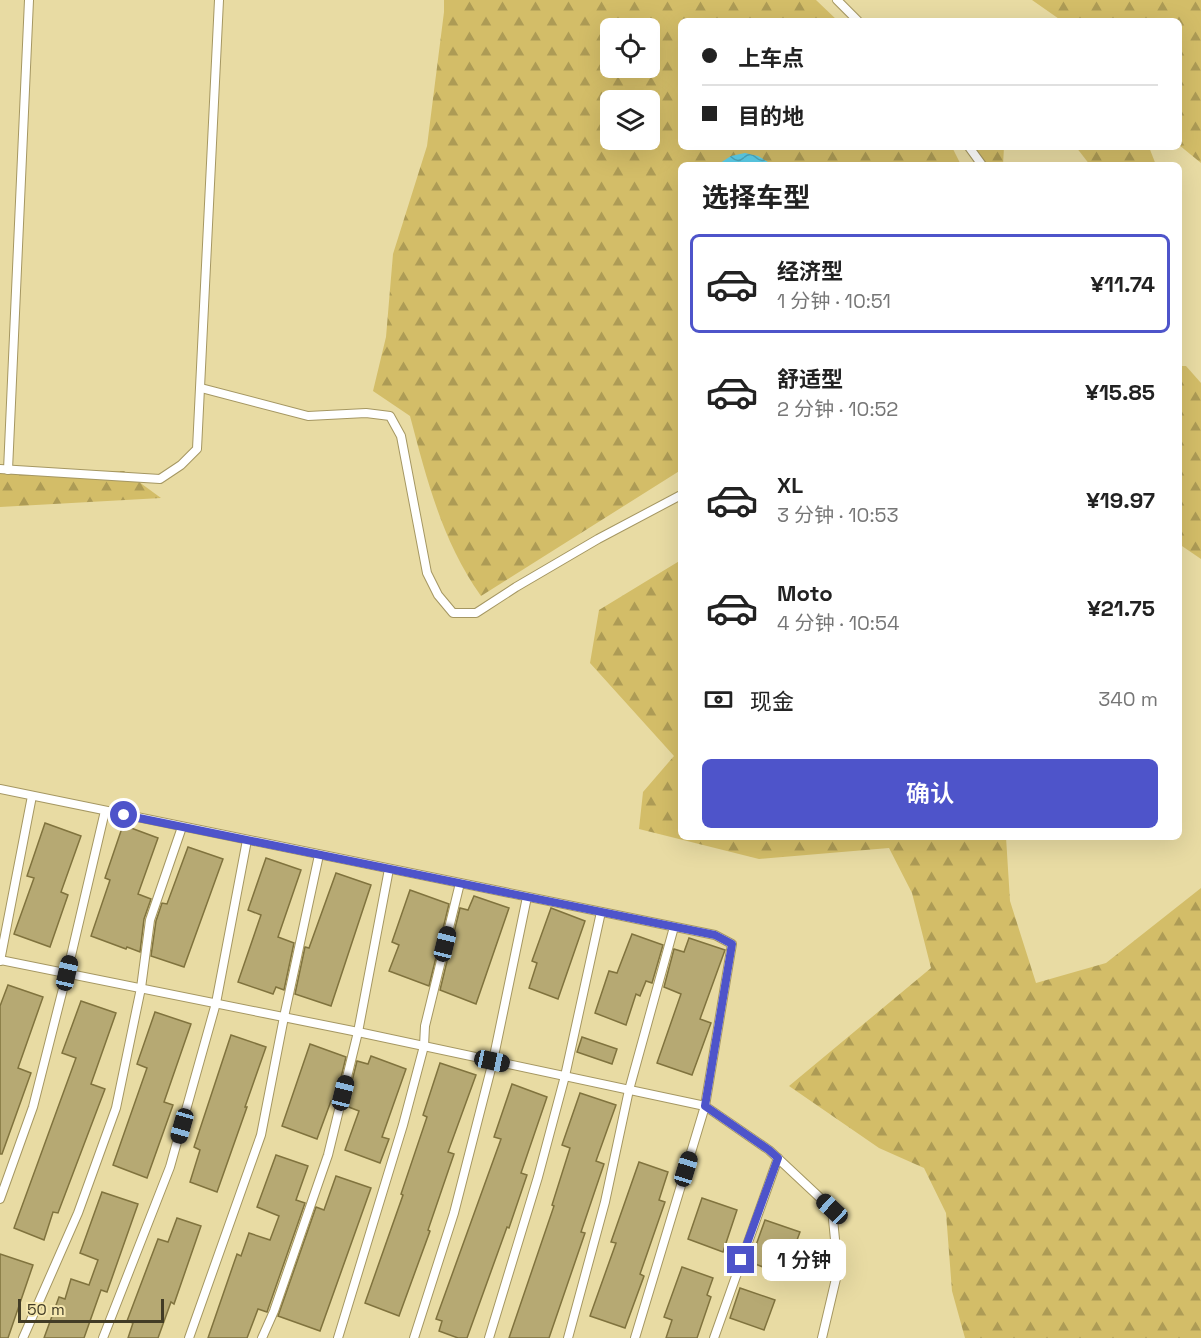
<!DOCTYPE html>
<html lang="zh">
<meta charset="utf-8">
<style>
:root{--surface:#fff;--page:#f2f2f2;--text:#222;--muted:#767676;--line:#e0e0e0;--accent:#4e54ca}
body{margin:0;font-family:"Space Grotesk","Noto Sans SC",sans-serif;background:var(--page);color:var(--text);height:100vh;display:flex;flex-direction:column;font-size:22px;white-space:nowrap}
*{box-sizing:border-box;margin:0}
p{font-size:20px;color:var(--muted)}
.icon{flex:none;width:33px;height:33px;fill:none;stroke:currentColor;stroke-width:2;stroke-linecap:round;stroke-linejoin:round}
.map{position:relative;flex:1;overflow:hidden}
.drawer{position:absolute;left:678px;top:162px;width:504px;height:678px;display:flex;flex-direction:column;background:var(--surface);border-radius:9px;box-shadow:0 6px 24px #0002}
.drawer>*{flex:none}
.guide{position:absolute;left:678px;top:18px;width:504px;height:132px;border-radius:9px;box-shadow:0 6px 24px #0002;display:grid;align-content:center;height:132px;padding:0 24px;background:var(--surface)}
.buttons{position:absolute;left:600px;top:18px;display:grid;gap:12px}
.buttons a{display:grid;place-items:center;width:60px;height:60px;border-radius:9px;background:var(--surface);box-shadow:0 6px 24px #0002;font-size:30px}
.scale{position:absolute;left:18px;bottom:15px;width:146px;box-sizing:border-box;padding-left:6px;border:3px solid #423c26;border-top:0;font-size:16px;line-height:21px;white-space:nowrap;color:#423c26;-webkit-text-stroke:4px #f6e8b0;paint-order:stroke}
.end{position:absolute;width:27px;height:27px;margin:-14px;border:8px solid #4e54ca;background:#fff;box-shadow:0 0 0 3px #fff}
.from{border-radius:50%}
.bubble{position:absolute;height:42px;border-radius:9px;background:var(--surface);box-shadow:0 6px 24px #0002;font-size:20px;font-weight:600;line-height:42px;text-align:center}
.car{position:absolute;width:18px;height:36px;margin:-18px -9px;border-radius:8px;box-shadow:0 0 4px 2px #0007;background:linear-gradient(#222 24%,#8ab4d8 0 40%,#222 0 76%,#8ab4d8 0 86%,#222 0)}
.guide b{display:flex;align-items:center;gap:21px;height:57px;font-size:22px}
.guide b+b{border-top:2px solid var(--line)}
.guide i{width:15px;height:15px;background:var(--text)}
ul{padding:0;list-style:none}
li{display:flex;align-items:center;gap:18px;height:99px;margin:0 12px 9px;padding:0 12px;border:3px solid transparent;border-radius:9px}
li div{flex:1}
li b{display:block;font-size:22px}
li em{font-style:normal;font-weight:600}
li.current{border-color:var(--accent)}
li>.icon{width:54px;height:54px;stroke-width:1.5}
h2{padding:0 24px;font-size:27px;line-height:72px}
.pay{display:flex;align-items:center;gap:15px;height:66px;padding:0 24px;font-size:22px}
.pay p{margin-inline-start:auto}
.cta{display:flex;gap:12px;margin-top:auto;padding:12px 24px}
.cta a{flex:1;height:69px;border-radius:9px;background:var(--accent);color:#fff;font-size:24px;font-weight:600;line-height:69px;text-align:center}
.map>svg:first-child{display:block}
.forest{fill:url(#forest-firs);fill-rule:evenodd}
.water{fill:url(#water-waves)}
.building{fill:#b6a973;stroke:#80733e;stroke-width:1.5}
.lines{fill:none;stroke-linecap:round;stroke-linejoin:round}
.lane-casing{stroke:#a59762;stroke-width:10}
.lane{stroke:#fff;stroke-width:8}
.route{stroke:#4e54ca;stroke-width:8}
</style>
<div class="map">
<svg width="1201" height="1338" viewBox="0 0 1201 1338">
<defs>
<pattern id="forest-firs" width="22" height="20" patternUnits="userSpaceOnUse" patternTransform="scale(1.5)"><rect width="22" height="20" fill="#d3bd68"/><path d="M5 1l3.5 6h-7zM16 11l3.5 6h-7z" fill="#ad9b55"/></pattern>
<pattern id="water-waves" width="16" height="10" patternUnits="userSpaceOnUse" patternTransform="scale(1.5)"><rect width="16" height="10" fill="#5ed3ef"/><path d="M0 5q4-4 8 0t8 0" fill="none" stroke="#4facc1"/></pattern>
</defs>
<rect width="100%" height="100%" fill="#e8dba3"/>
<!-- forest -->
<g class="forest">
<path d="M444,0H816L838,21H681V147H952L961,165H681V470L481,596C442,541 427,480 410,416L373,391L386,337L393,254L427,146L444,12ZM610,28H650V68H610ZM610,100H650V140H610Z"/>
<polygon points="1032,0 1201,0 1201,163 1179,145 1179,21 1062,21"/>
<polygon points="961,147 1004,147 1003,165 988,165"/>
<polygon points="1076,147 1149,147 1156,165 1090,165"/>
<polygon points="1179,366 1186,366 1201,383 1201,559 1179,544"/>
<polygon points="0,470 124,471 161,498 0,507"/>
<polygon points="681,560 681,837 1006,837 1010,901 1036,983 1106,963 1201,888 1201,1338 965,1338 952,1291 946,1213 924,1168 879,1148 789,1086 931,968 912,893 889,848 759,859 639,829 643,792 674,756 590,663 599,610"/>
</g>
<!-- water -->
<polygon class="water" points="745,153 758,156 773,165 717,165 731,156"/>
<!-- building -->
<g class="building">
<polygon points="45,823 81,836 61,892 68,895 50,947 14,934 34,878 27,876"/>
<polygon points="123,825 158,838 138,894 151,899 144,919 140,952 127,947 126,949 91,936 110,880 105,878"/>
<polygon points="188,847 223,859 184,967 151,956 156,921 162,903 167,904"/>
<polygon points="266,858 301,870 278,937 294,943 284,990 276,987 273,994 238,982 261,915 248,910"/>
<polygon points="336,873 371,885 331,1006 295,994 305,947 309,948"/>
<polygon points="410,890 449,904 429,986 389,971 399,945 392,942"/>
<polygon points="474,896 509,908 476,1004 440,990 460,908 468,910"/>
<polygon points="551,908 585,921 558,999 529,988 537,963 532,961"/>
<polygon points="632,934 663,945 652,983 646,981 640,996 636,994 626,1025 595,1013 609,971 617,973"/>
<polygon points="689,938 725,950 700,1019 711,1023 692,1075 657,1063 681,994 664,987 674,949 684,952"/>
<polygon points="8,985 43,997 18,1068 31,1073 2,1154 0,1154 0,1006"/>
<polygon points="81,1001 116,1013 91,1084 105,1089 58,1213 53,1212 44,1240 14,1228 76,1058 62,1053"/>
<polygon points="155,1012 191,1024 164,1102 173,1105 147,1178 113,1165 147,1068 137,1064"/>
<polygon points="231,1035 266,1047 245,1107 247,1107 217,1192 190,1182 200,1150 194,1147"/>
<polygon points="582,1037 617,1049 612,1064 577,1052"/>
<polygon points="310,1044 346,1057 335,1102 331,1101 317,1139 282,1126"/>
<polygon points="371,1056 406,1069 382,1137 389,1139 380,1163 345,1150 359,1111 346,1106 357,1061 368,1064"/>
<polygon points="440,1063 476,1075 448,1152 454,1154 428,1230 430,1231 399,1316 365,1303 403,1195 401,1194 427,1117 423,1115"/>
<polygon points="512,1084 547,1097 521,1173 527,1175 509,1228 507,1227 467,1338 458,1338 439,1331 442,1321 436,1319 501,1139 494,1137"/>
<polygon points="580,1093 616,1105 596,1161 604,1164 581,1232 585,1233 549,1338 509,1338 554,1206 552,1205 570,1148 562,1145"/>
<polygon points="276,1155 308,1166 296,1200 305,1203 268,1309 267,1312 258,1309 247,1338 208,1338 237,1254 241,1256 249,1233 270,1240 279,1216 257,1207"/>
<polygon points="639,1162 668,1172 659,1200 665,1202 640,1274 644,1276 625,1328 590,1316 616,1243 611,1242"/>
<polygon points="336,1176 371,1188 320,1331 278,1316 316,1207 324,1210"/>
<polygon points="102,1192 138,1204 107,1292 101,1290 84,1338 44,1338 59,1297 65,1299 71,1279 89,1285 98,1260 80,1253"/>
<polygon points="702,1198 737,1210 723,1252 688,1239"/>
<polygon points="177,1218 201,1226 174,1304 171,1302 158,1338 128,1338 133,1323 127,1321 158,1239 168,1242"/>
<polygon points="765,1220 800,1232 784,1275 750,1262"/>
<polygon points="0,1254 33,1265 8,1338 0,1338"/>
<polygon points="682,1267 713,1278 707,1295 711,1297 697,1338 666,1338 672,1320 664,1317"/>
<polygon points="740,1288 775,1300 764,1330 730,1318"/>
</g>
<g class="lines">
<!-- lane casing -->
<g class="lane-casing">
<g id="lane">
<polyline points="837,0 858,21"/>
<polyline points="969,147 982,165"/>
<polyline points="201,388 308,416 366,413 390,416 401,436 427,573 438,595 453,613 476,613 516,587 598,539 681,495"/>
<polyline points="0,469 160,479 181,465 197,449 219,0"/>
<polyline points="8,470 29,0"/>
<polyline points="0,789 715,935 732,944 705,1106 635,1338"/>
<polyline points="0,960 358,1032 705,1106 769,1150 832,1209 838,1270 822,1338"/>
<polyline points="0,961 32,796"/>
<polyline points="0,1199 33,1107 67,973 105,811"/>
<polyline points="23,1338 78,1213 116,1108 141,988 150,920 182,827"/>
<polyline points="103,1338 170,1167 216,1003 247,840"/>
<polyline points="189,1338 261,1135 284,1017 319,855"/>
<polyline points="262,1338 274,1311 328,1155 358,1032 389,869"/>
<polyline points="338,1338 403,1125 424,1046 425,1026 460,883"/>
<polyline points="414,1338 454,1213 493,1061 527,897"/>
<polyline points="489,1338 538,1177 565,1076 601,912"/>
<polyline points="568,1338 605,1202 629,1090 674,927"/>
<polyline points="714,1338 778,1158"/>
</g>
</g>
<!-- lane -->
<use href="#lane" class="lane"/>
</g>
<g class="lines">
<!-- route -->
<polyline class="route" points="124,815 715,935 732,944 705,1106 769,1150 778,1158 741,1260"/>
</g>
</svg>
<div class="buttons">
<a><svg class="icon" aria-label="locate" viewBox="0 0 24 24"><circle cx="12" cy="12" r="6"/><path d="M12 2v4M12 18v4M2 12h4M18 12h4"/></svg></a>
<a><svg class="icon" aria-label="layers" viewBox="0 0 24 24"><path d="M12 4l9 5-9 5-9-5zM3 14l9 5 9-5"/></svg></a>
</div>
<div class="scale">50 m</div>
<i class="end from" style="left:124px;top:815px"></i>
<i class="end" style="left:741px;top:1260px"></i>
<div class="bubble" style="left:762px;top:1239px;width:84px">1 分钟</div>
<i class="car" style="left:445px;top:944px;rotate:14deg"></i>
<i class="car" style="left:67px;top:973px;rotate:13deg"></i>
<i class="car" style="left:492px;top:1061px;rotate:102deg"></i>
<i class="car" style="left:343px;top:1093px;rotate:14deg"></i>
<i class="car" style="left:182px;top:1126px;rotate:196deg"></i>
<i class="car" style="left:686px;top:1169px;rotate:17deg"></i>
<i class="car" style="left:832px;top:1209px;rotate:313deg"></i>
<div class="guide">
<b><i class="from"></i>上车点</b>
<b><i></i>目的地</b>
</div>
<section class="drawer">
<h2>选择车型</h2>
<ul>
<li class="current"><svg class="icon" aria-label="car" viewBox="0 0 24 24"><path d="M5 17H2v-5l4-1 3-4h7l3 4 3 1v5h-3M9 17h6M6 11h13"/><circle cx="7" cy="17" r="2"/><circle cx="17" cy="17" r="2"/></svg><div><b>经济型</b><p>1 分钟 · 10:51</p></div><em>¥11.74</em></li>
<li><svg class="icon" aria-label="car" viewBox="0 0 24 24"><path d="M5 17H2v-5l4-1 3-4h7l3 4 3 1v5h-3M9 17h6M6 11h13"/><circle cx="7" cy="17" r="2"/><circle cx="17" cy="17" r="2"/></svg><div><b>舒适型</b><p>2 分钟 · 10:52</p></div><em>¥15.85</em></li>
<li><svg class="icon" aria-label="car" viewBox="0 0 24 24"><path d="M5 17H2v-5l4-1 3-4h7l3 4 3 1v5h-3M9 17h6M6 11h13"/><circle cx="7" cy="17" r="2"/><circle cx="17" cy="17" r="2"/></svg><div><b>XL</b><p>3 分钟 · 10:53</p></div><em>¥19.97</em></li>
<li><svg class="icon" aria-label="car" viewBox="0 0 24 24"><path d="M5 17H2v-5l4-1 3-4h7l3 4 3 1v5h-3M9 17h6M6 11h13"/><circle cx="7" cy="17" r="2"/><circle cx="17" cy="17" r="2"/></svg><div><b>Moto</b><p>4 分钟 · 10:54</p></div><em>¥21.75</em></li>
</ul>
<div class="pay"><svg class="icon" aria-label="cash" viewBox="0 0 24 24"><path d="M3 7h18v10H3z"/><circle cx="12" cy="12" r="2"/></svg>现金<p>340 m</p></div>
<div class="cta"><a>确认</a></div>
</section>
</div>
